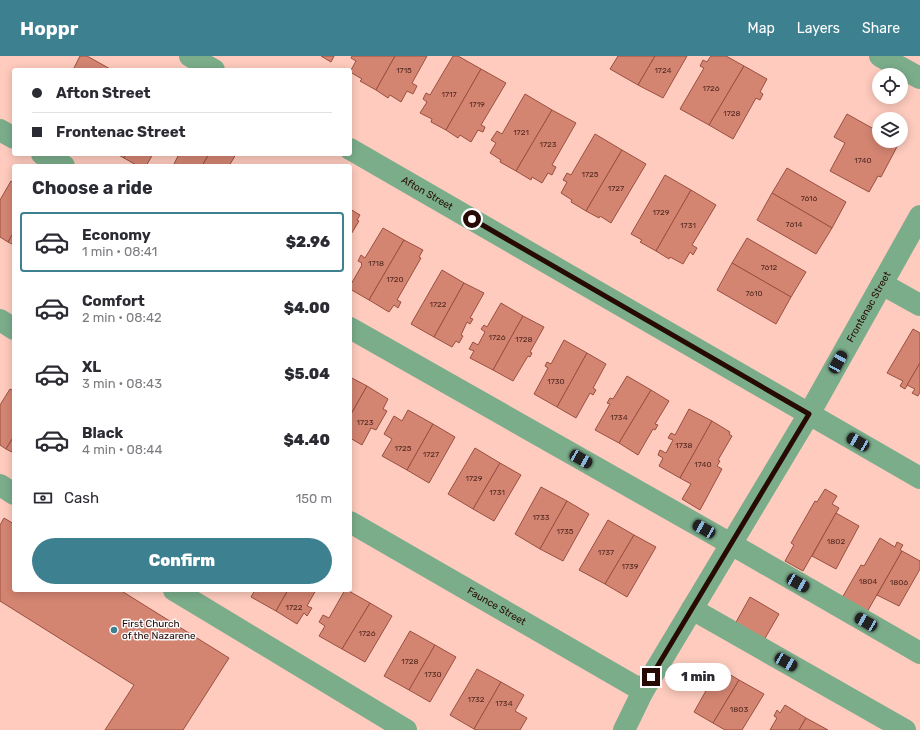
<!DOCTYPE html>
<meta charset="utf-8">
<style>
:root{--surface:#fff;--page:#f7f7f7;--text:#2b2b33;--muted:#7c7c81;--line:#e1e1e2;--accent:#3d8090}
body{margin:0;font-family:Rubik,sans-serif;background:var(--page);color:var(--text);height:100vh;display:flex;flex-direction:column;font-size:15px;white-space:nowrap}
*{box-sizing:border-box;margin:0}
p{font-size:13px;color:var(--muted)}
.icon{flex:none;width:22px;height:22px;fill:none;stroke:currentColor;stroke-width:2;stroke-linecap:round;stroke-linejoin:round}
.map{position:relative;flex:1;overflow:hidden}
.details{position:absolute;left:12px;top:108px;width:340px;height:428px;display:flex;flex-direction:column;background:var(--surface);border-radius:4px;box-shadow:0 2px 10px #0003}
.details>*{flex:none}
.top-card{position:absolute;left:12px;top:12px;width:340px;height:88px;border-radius:4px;box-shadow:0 2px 10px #0003;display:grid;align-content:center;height:88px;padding:0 20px;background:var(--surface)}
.buttons{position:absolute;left:872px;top:12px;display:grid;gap:8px}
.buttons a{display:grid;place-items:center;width:36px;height:36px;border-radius:50%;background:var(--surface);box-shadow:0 2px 10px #0003;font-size:20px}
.end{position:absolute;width:18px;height:18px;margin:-9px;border:5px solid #270a04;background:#fff;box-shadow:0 0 0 2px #fff}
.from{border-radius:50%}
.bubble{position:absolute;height:28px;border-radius:14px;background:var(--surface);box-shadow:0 2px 10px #0003;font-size:13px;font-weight:800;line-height:28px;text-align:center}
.car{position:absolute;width:12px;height:24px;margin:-12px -6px;border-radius:5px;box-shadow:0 0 3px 1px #0007;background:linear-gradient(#222 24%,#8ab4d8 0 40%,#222 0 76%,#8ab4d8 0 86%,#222 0)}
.top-card b{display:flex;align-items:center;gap:14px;height:38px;font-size:15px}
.top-card b+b{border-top:1px solid var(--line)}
.top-card i{width:10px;height:10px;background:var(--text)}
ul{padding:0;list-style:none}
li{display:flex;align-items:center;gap:12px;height:60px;margin:0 8px 6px;padding:0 12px;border:2px solid transparent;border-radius:4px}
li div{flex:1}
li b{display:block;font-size:15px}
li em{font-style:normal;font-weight:800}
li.current{border-color:var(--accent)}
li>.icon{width:36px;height:36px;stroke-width:1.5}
h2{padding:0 20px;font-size:18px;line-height:48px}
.pay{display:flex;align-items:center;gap:10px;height:44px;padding:0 20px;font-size:15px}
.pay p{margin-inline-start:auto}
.action{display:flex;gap:8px;margin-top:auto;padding:8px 20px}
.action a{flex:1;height:46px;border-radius:24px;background:var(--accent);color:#fff;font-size:16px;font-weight:800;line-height:46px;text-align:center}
header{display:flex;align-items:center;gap:24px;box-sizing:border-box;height:56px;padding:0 20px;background:var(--accent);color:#fff}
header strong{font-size:19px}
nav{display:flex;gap:22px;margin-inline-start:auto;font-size:14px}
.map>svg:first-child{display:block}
.building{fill:#d48572;stroke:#99503f}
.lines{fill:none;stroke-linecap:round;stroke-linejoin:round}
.minor{stroke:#7bad8b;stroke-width:22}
.route{stroke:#270a04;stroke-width:5}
.poi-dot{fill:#3d8090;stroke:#f9f9f9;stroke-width:1.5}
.labels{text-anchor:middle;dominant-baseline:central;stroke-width:3;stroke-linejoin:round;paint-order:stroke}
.number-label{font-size:8px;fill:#522920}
.street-label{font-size:10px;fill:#270a04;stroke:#f9f9f9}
.poi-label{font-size:10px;fill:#270a04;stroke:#f9f9f9;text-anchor:start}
</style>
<header>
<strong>Hoppr</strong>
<nav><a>Map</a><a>Layers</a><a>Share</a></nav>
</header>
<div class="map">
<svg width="920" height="674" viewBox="0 0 920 674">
<rect width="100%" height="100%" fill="#fecbbe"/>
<!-- building -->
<g class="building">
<polygon points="80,0 87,0 112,14 73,14"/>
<polygon points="321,0 334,0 331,6"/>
<polygon points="352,0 395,0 376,34 360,25 362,23 350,16 356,5 351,2"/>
<polygon points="395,0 427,0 412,27 417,30 413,38 407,35 401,46 390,39 388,42 376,34"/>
<polygon points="453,0 458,0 481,13 446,74 431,66 432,63 420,57 427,46 423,43 426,37 430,39"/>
<polygon points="618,0 655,0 638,29 610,13"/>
<polygon points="655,0 687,0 663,42 638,29"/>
<polygon points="711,0 726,0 744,10 709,69 680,53 704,12 700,10 703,4 707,6"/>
<polygon points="744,10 767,23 760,36 763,38 760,44 756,42 733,83 709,69"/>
<polygon points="481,13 506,27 481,69 485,71 483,76 478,74 471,86 460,79 458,82 446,74"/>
<polygon points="525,38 552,54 516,115 500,106 501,104 490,97 496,87 491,84 497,75 502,78"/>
<polygon points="552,54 576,67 552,109 556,111 552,119 548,117 542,127 532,121 531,124 516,115"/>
<polygon points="847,58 872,72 874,68 879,71 879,85 896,85 899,87 881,121 878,120 869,136 830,115 845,87 834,81"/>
<polygon points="595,78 622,94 586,155 571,146 572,144 561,137 567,126 563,124 567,117 571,119"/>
<polygon points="622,94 646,108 611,167 600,160 599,162 586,155"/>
<polygon points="117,98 126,98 124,102"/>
<polygon points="126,98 153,98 146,110 138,110 124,102"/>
<polygon points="179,98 209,98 202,110 173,110"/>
<polygon points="209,98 236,98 229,110 202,110"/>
<polygon points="787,112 846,146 832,172 772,137"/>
<polygon points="665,119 691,134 656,195 640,186 642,184 631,178"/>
<polygon points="11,125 14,127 14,176 8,186 0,181 0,144"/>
<polygon points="691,134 716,149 692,189 697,192 693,199 690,196 683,208 670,201 669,203 656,195"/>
<polygon points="772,137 832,172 816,198 757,164"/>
<polygon points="350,153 360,159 357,164 359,165 350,180"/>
<polygon points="383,172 404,184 369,244 350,233 350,230 362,209 361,208 362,207 358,205 361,199 365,202"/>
<polygon points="14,176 14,189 8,186"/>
<polygon points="747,182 806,216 791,241 732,207"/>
<polygon points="404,184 423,194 419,201 421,202 397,244 401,246 398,252 394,249 389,256 369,244"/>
<polygon points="732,207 791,241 776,268 717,234"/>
<polygon points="442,214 464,227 434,281 411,268"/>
<polygon points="464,227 484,237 470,262 473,263 470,268 467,266 461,279 463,280 459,287 456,285 452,291 434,281"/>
<polygon points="501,247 523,260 493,314 470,302 474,295 469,293 473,286 478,289 485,276 481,273 484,269 487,271"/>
<polygon points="523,260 544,271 530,296 532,297 530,301 528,300 513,325 493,314"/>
<polygon points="913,273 920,277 920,307 905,333 900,330 903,325 887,317"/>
<polygon points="564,284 587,297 557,351 534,338 548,312 545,310 547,306 551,308"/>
<polygon points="587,297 606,308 593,332 596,334 593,339 590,337 576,362 557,351"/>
<polygon points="920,307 920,336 918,340 912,337 915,333 907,329"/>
<polygon points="627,320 651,334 619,387 595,374 610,348 607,347 610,342 613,343"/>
<polygon points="350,321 367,330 350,360"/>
<polygon points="367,330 388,343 383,353 387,355 376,374 371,372 362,389 350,382 350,360"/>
<polygon points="10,333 14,335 14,380 6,393 0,389 0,349"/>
<polygon points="651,334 669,345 655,368 658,369 655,374 653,373 638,399 619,387"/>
<polygon points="689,353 712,365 680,422 659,410 663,402 658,399 660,394 666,397 673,384 668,382 671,377 675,379"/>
<polygon points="408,354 433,368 407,414 382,400 392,383 384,378 394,360 402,365"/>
<polygon points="712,365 730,376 729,378 732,380 718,404 720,405 717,410 722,413 700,454 682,443 691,428 680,422"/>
<polygon points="433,368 455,381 429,427 407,414"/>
<polygon points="14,380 14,397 6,393"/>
<polygon points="475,392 500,407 473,453 448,438"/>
<polygon points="500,407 521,419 494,465 473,453"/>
<polygon points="541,431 567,445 540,493 515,478"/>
<polygon points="825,433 837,440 832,448 839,452 803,515 785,505 794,489 791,487 815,445 817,446"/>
<polygon points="567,445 589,458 563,505 540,493"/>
<polygon points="836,457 859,470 836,513 812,500"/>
<polygon points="4,462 14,468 14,534 120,534 229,602 183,674 105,674 134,629 0,545 0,469"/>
<polygon points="608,464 634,479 605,528 579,514"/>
<polygon points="634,479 656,491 627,541 605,528"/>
<polygon points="880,482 895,491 897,486 903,489 900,494 902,495 867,556 842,542 861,509 864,510"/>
<polygon points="902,495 920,505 920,513 899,550 877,539"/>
<polygon points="255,534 288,534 276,555 251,541"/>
<polygon points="288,534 316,534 307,550 312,552 307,560 304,557 297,568 276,555"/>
<polygon points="345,534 347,534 370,547 342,593 319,580 325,570 319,566 323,559 329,562"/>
<polygon points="750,541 779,558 764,584 735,568"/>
<polygon points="370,547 392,560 365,606 342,593"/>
<polygon points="410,575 435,589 409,634 384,620"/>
<polygon points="435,589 456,601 430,646 409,634"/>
<polygon points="719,612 739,624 713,667 694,656 712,624 709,623 712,617 715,619"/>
<polygon points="477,613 501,626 474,673 450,659"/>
<polygon points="739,624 764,638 742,674 725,674 713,667"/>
<polygon points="501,626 524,639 515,655 527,662 520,674 477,674 474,673"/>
<polygon points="785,649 806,662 799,674 770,674 777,662 774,660 777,654 780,657"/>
<polygon points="806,662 828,674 799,674"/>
</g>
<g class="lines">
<!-- minor -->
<g class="minor">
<polyline points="190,0 214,14"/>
<polyline points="880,0 920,22"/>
<polyline points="0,74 14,82"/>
<path id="s1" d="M350,93L920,422"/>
<polyline points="42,98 64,110"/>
<polyline points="882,228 920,249"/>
<polyline points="0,264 14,273"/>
<polyline points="350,272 731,488 920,597"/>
<polyline points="0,429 14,438"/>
<path id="s2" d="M350,466L643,635"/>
<polyline points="174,534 406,674"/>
<polyline points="692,553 905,674"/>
<path id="s3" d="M624,674L643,635L809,358L920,160"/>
</g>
</g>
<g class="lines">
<!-- route -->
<polyline class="route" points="472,163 809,358 651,621"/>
</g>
<!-- markers -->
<circle class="poi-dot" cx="114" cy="574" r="4"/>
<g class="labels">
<!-- number labels -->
<g class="number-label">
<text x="404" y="14">1715</text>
<text x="663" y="14">1724</text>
<text x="711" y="32">1726</text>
<text x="449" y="38">1717</text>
<text x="477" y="48">1719</text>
<text x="732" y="57">1728</text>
<text x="521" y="76">1721</text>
<text x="548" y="88">1723</text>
<text x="863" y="104">1740</text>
<text x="590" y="118">1725</text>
<text x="616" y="132">1727</text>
<text x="809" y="142">7616</text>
<text x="661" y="156">1729</text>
<text x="794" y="168">7614</text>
<text x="688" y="169">1731</text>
<text x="376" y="207">1718</text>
<text x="769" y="211">7612</text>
<text x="395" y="223">1720</text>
<text x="754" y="237">7610</text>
<text x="438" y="248">1722</text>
<text x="497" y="281">1726</text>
<text x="524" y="283">1728</text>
<text x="556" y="325">1730</text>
<text x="619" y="361">1734</text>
<text x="365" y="366">1723</text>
<text x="684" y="389">1738</text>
<text x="403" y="392">1725</text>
<text x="431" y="398">1727</text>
<text x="703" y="408">1740</text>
<text x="474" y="422">1729</text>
<text x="497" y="436">1731</text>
<text x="541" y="461">1733</text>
<text x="565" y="475">1735</text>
<text x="836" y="485">1802</text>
<text x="606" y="496">1737</text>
<text x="630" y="510">1739</text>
<text x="868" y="525">1804</text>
<text x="899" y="526">1806</text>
<text x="294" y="551">1722</text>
<text x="367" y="577">1726</text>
<text x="410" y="605">1728</text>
<text x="433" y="618">1730</text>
<text x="476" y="643">1732</text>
<text x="504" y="647">1734</text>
<text x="739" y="653">1803</text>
</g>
<!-- street labels -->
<g class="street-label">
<text stroke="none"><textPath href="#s1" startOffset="89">Afton Street</textPath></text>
<text stroke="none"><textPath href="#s3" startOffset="489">Frontenac Street</textPath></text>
<text stroke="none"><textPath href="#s2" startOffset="169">Faunce Street</textPath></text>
</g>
<!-- poi labels -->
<g class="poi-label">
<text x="122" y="568">First Church<tspan x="122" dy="12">of the Nazarene</tspan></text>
</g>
</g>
</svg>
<div class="buttons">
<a><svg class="icon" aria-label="locate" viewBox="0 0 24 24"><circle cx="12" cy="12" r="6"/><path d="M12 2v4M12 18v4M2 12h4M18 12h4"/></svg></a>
<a><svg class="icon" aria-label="layers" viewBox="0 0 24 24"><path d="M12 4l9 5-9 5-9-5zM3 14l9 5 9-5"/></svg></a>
</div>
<i class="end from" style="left:472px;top:163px"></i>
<i class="end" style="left:651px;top:621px"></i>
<div class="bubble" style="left:665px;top:607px;width:66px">1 min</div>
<i class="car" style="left:838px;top:306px;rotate:29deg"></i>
<i class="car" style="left:858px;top:386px;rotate:300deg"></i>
<i class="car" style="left:581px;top:403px;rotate:120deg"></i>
<i class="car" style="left:704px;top:473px;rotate:300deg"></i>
<i class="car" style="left:798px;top:527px;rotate:120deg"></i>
<i class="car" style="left:866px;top:566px;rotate:300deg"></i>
<i class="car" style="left:786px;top:606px;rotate:120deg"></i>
<div class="top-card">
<b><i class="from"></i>Afton Street</b>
<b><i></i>Frontenac Street</b>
</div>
<section class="details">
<h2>Choose a ride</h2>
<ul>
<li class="current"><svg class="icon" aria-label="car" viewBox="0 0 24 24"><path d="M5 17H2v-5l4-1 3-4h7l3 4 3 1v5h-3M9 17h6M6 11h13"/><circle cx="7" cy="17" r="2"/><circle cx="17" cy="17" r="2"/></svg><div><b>Economy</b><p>1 min · 08:41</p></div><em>$2.96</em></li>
<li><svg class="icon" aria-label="car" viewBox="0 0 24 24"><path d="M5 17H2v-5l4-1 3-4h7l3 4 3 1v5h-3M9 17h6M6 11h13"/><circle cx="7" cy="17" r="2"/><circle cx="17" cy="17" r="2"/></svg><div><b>Comfort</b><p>2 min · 08:42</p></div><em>$4.00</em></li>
<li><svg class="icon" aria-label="car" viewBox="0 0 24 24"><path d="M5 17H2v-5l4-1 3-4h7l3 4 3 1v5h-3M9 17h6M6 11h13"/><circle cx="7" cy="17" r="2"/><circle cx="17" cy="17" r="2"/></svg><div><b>XL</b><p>3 min · 08:43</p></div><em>$5.04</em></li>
<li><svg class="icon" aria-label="car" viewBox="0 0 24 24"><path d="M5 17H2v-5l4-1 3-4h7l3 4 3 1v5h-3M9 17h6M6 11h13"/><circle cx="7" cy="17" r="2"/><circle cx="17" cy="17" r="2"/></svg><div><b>Black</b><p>4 min · 08:44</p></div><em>$4.40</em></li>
</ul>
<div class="pay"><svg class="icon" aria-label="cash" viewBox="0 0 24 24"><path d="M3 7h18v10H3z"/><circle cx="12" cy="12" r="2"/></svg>Cash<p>150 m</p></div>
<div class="action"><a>Confirm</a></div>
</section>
</div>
